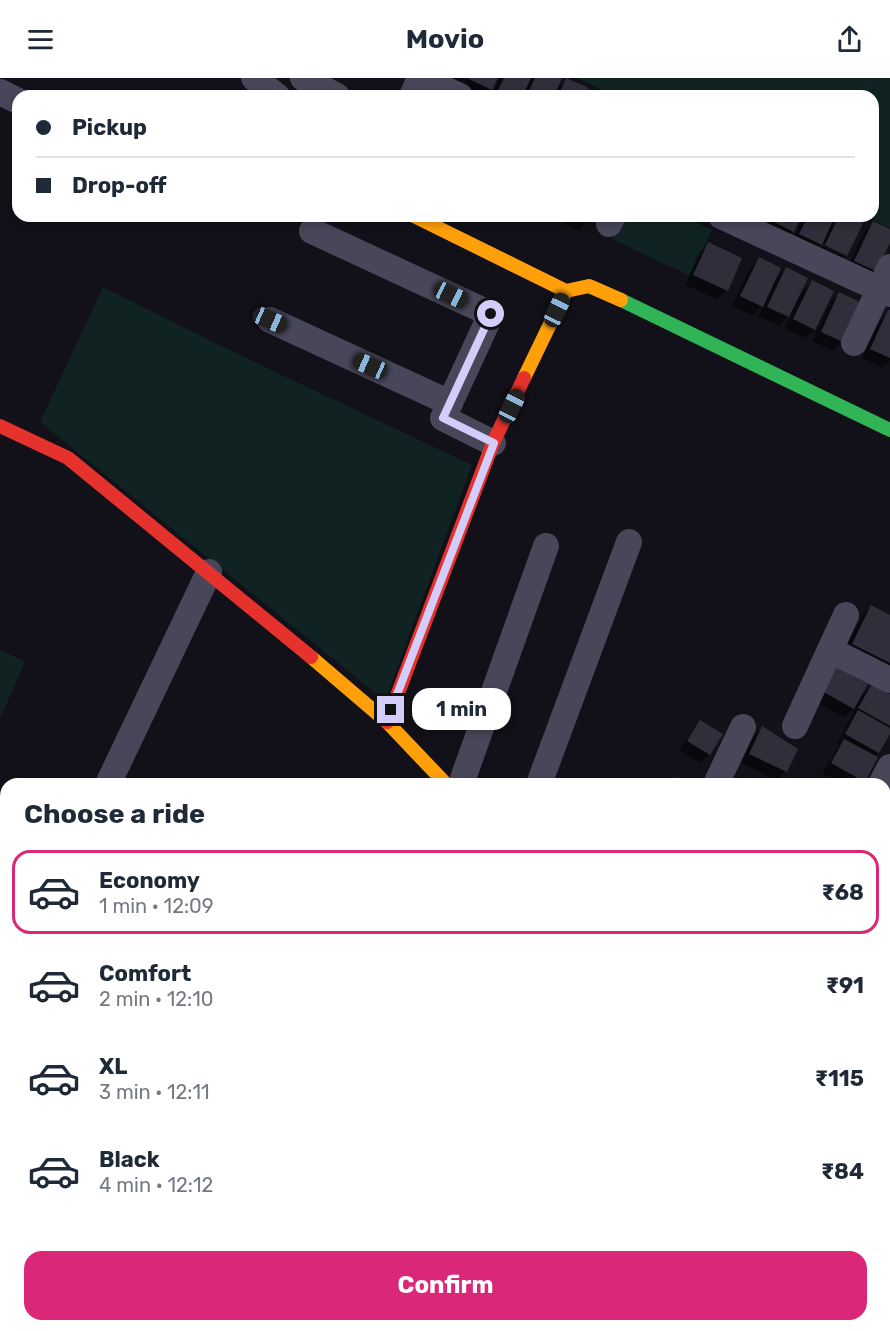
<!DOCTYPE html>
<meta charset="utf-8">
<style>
:root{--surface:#fff;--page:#f6f6f7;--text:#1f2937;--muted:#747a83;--line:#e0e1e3;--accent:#db2777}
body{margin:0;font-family:Rubik,sans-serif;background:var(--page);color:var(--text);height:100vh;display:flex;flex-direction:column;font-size:22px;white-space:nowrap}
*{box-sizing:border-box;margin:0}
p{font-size:20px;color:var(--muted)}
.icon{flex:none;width:33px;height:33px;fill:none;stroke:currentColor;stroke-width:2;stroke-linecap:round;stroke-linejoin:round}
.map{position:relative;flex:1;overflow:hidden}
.panel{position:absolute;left:0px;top:700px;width:891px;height:554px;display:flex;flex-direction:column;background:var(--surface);border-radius:18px 18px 0 0;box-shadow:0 3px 9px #0003}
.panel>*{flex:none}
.top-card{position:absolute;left:12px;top:12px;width:867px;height:132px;border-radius:18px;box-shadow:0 3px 9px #0003;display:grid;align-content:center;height:132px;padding:0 24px;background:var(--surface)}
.end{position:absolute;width:27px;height:27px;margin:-14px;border:8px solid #d2cdfa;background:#111;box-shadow:0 0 0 3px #111}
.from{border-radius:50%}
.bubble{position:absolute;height:42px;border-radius:18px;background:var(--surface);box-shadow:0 3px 9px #0003;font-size:20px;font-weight:700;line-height:42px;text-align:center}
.car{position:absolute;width:18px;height:36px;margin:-18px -9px;border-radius:8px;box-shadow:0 0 4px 2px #0007;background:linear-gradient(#222 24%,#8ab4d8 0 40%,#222 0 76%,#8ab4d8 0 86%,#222 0)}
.top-card b{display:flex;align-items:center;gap:21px;height:57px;font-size:22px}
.top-card b+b{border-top:2px solid var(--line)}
.top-card i{width:15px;height:15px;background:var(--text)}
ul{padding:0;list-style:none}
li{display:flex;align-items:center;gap:18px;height:84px;margin:0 12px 9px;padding:0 12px;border:3px solid transparent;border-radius:18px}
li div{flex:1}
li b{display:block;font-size:22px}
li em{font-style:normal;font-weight:700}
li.current{border-color:var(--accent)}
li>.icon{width:54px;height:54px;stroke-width:1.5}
h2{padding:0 24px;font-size:27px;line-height:72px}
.primary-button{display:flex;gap:12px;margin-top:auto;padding:12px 24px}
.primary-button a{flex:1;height:69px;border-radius:18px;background:var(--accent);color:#fff;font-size:24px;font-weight:700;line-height:69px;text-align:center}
header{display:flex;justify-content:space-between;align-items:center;height:78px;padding:0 24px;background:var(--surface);font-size:27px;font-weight:700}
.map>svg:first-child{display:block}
.green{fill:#112223}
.shadow{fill:#0007}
.building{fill:#302e3b}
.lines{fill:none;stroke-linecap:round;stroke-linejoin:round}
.lane{stroke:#484659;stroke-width:14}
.street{stroke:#484659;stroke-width:26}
.fast{stroke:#30b455;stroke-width:14}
.slow{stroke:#ff9f0a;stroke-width:14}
.jam{stroke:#e5322d;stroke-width:14}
.route{stroke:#d2cdfa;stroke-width:8}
</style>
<header><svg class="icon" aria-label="menu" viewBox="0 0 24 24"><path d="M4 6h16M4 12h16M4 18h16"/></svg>Movio<svg class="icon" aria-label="share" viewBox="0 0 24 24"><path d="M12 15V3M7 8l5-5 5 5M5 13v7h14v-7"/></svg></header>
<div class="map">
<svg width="890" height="1253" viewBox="0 0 890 1253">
<rect width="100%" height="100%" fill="#121018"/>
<!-- green -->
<g class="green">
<polygon points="577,0 890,0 890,150 865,138 873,138 873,18 614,18"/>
<polygon points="622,138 683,138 712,152 690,198 612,161"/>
<polygon points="103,209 244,279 472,387 385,623 40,344"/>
<polygon points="0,572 25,583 0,641"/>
<polygon points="890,748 890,1253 805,1253 802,1248 885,1248 885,758"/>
</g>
<!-- shadow -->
<g class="shadow">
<polygon points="439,0 464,0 456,8"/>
<polygon points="467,0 496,0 484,18 476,18 461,11"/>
<polygon points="500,0 561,0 555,13 567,1 584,18 492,18"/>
<polygon points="593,13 602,18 588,18"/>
<polygon points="561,138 591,138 579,153 559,143"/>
<polygon points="739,138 800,138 793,153 784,162 764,153 770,138 758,150"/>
<polygon points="804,138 833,138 833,140 835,138 864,139 846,177 837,186 817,177 821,167 844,178 844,175 819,163 820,167 811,175 791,166"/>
<polygon points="873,145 890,153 890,161 875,193 866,202 846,192 864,154"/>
<polygon points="709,166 726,212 717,221 685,207 699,175"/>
<polygon points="759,181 774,203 786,191 799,217 812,204 814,251 805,260 785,251 792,234 779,248 759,238 765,225 752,237 732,228 750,190"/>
<polygon points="839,216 860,226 841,264 832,273 812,263 830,225"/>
<polygon points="889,233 890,282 882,290 862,280 880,243"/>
<polygon points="871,529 890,539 890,598 844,575 862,538"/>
<polygon points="825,599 859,620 872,608 890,618 890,653 860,706 844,706 822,695 839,667 837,666 857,628 844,639 812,622"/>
<polygon points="700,644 709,676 700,685 679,672"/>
<polygon points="762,650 786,693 777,702 741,685 753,659"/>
<polygon points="890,710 890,734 885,732 885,719"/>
</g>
<!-- building -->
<g class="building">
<polygon points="467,0 498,0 492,12"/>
<polygon points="504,0 531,0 523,18 505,18 497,14"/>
<polygon points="535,0 562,0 554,18 526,18"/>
<polygon points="566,0 589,10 585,18 558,18"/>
<polygon points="774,138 802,138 794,154 772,143"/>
<polygon points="808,138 835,138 822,167 799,156"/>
<polygon points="839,138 866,139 847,178 825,167"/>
<polygon points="873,143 890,151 890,165 876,193 854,183"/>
<polygon points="708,164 742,180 728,213 693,197"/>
<polygon points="759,179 781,190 763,229 740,218"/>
<polygon points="786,189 808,200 789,239 767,229"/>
<polygon points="812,202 834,213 815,252 793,241"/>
<polygon points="839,214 862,225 843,264 821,254"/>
<polygon points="888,232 890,232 890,280 870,271"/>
<polygon points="871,527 890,537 890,585 852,566"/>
<polygon points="834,588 868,606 854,631 820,612"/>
<polygon points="872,606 890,616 890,648 858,630"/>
<polygon points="858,632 890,650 890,656 879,675 845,656"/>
<polygon points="700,642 723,656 710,677 687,663"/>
<polygon points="762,648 798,671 787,694 749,676"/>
<polygon points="844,661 878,679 865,704 831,685"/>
<polygon points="679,699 695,706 675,706"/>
</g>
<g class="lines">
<!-- lane -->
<polyline class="lane" points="0,955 6,956"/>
<!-- street -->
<g class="street">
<polyline points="254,0 277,18"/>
<polyline points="303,0 337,18"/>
<polyline points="0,14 18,23"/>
<polyline points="412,18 420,0 460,18"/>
<polyline points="721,138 890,216"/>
<polyline points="609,146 613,138"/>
<polyline points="312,153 491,236 443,340 493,365"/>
<polyline points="270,242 450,325"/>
<polyline points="854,265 890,189"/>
<polyline points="830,572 890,602"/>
<polyline points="795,648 846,537"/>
<polyline points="108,706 209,494"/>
<polyline points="461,706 546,468"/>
<polyline points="539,706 629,464"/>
<polyline points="716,706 743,649"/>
<polyline points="881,706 890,689"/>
<polyline points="0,780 6,783"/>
<polyline points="0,899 6,902"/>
<polyline points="5,1210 6,1223"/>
<polyline points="9,1248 9,1253"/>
<polyline points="140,1248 140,1253"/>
<polyline points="337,1248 339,1253"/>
<polyline points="598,1253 607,1248"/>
</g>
<!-- fast -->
<polyline class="fast" points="621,222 890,352"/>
<!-- slow -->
<g class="slow">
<polyline points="414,138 566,213 589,208 621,222"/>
<polyline points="524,300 566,213"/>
<polyline points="311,579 387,644 446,706"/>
</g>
<!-- jam -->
<g class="jam">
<polyline points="0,348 68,380 311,579"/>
<polyline points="387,644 493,365 524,300"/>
<polyline points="773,1248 776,1253"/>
</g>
</g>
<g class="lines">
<!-- route -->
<polyline class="route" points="391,632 494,365 443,340 491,236"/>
</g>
</svg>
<i class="end from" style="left:491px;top:236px"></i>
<i class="end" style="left:391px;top:632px"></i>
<div class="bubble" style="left:412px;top:610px;width:99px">1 min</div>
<i class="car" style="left:451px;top:217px;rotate:115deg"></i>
<i class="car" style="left:557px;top:232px;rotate:25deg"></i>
<i class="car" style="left:270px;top:242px;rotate:114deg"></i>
<i class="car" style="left:370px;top:288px;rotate:294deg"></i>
<i class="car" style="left:512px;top:328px;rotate:26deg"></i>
<div class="top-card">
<b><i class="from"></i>Pickup</b>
<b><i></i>Drop-off</b>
</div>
<section class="panel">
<h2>Choose a ride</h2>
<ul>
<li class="current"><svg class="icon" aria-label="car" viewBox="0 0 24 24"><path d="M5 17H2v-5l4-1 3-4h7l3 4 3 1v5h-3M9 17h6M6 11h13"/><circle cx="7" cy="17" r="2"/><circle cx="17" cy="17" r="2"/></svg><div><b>Economy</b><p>1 min · 12:09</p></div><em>₹68</em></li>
<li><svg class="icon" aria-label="car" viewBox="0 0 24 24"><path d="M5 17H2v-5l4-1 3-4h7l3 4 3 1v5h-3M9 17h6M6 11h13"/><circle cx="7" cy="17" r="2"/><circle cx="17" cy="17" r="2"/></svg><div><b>Comfort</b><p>2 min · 12:10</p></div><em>₹91</em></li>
<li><svg class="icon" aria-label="car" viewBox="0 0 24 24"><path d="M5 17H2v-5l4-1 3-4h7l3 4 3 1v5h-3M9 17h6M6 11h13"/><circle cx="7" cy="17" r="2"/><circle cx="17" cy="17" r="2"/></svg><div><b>XL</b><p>3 min · 12:11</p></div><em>₹115</em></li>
<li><svg class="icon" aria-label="car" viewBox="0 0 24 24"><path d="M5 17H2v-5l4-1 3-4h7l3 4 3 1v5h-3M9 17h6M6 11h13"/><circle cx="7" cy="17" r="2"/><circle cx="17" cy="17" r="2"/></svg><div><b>Black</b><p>4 min · 12:12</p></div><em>₹84</em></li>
</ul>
<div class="primary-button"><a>Confirm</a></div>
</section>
</div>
